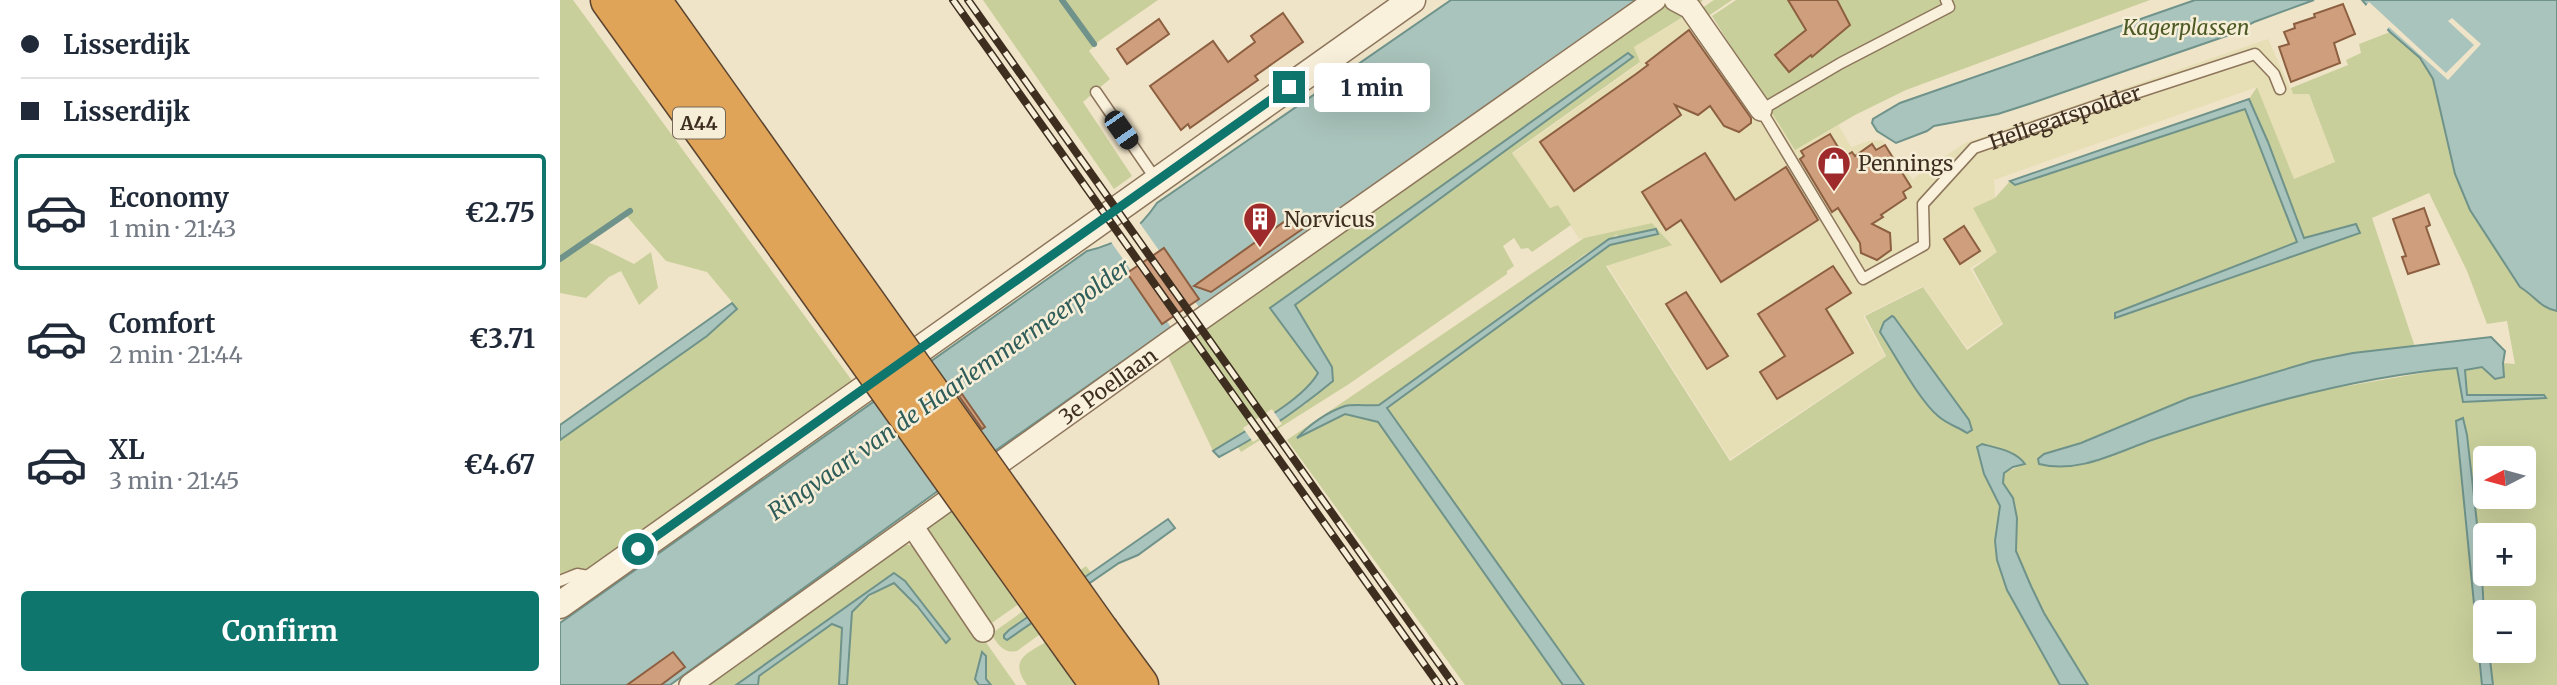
<!DOCTYPE html>
<meta charset="utf-8">
<style>
:root{--surface:#fff;--page:#f6f6f7;--text:#1f2937;--muted:#747a83;--line:#e0e1e3;--accent:#0f766e}
body{margin:0;font-family:Merriweather,serif;background:var(--page);color:var(--text);height:100vh;display:flex;flex-direction:column;font-size:26px;white-space:nowrap}
*{box-sizing:border-box;margin:0}
p{font-size:23px;color:var(--muted)}
.icon{flex:none;width:38px;height:38px;fill:none;stroke:currentColor;stroke-width:2;stroke-linecap:round;stroke-linejoin:round}
.map{position:relative;flex:1;overflow:hidden}
.sheet{display:flex;flex-direction:column;background:var(--surface);width:560px}
.sheet>*{flex:none}
.hud{display:grid;align-content:center;height:154px;padding:0 21px;background:var(--surface)}
.needle{width:46px;rotate:264deg}
.controls{position:absolute;left:1913px;top:446px;display:grid;gap:14px}
.controls a{display:grid;place-items:center;width:63px;height:63px;border-radius:7px;background:var(--surface);box-shadow:0 7px 28px #0002;font-size:35px}
.end{position:absolute;width:32px;height:32px;margin:-16px;border:9px solid #0f766e;background:#fff;box-shadow:0 0 0 4px #fff}
.from{border-radius:50%}
.bubble{position:absolute;height:49px;border-radius:7px;background:var(--surface);box-shadow:0 7px 28px #0002;font-size:23px;font-weight:700;line-height:49px;text-align:center}
.car{position:absolute;width:21px;height:42px;margin:-21px -10px;border-radius:9px;box-shadow:0 0 5px 2px #0007;background:linear-gradient(#222 24%,#8ab4d8 0 40%,#222 0 76%,#8ab4d8 0 86%,#222 0)}
.hud b{display:flex;align-items:center;gap:24px;height:66px;font-size:26px}
.hud b+b{border-top:2px solid var(--line)}
.hud i{width:18px;height:18px;background:var(--text)}
ul{padding:0;list-style:none}
li{display:flex;align-items:center;gap:21px;height:116px;margin:0 14px 10px;padding:0 7px;border:4px solid transparent;border-radius:7px}
li div{flex:1}
li b{display:block;font-size:26px}
li em{font-style:normal;font-weight:700}
li.on{border-color:var(--accent)}
li>.icon{width:63px;height:63px;stroke-width:1.5}
.cta{display:flex;gap:14px;margin-top:auto;padding:14px 21px}
.cta a{flex:1;height:80px;border-radius:7px;background:var(--accent);color:#fff;font-size:28px;font-weight:700;line-height:80px;text-align:center}
main{display:flex;flex:1;min-height:0}
.map>svg:first-child{display:block}
.farmland{fill:#e6deb5}
.green{fill:#c9cf9b;fill-rule:evenodd}
.water{fill:#a9c4bc;stroke:#6f938a;stroke-width:2}
.pier{fill:#f0e4c8}
.lines{fill:none;stroke-linecap:round;stroke-linejoin:round}
.stream{stroke:#6f938a;stroke-width:6}
.building{fill:#cf9f7d;stroke:#8d5f41;stroke-width:2}
.service-casing{stroke:#8d765c;stroke-width:13}
.minor-casing{stroke:#8d765c;stroke-width:24}
.tertiary-casing{stroke:#8d765c;stroke-width:29}
.motorway-casing{stroke:#5b4430;stroke-width:41}
.service{stroke:#faf1dc;stroke-width:10}
.minor{stroke:#faf1dc;stroke-width:21}
.tertiary{stroke:#faf1dc;stroke-width:26}
.motorway{stroke:#e0a458;stroke-width:38}
.rail-casing{stroke:#3d2e20;stroke-width:8}
.rail{stroke:#f7eed8;stroke-width:5;stroke-dasharray:16;stroke-linecap:butt}
.motorway-bridge-casing{stroke:#5b4430;stroke-width:41;stroke-linecap:butt}
.motorway-bridge{stroke:#e0a458;stroke-width:38}
.route{stroke:#0f766e;stroke-width:9}
.labels{text-anchor:middle;dominant-baseline:central;stroke-width:5;stroke-linejoin:round;paint-order:stroke}
.shield{fill:#f7eed8;stroke:#756857;stroke-width:2}
.shield-label{font-size:19px;font-weight:bold;fill:#3d2e20}
.park-label{font-size:21px;font-style:italic;fill:#4d5a26;stroke:#f7eed8}
.street-label{font-size:21px;fill:#3d2e20;stroke:#f7eed8}
.poi-label{font-size:21px;fill:#3d2e20;stroke:#f7eed8;text-anchor:start}
.water-label{font-size:23px;font-style:italic;fill:#2f5d5a;stroke:#f7eed8}
</style>
<main>
<section class="sheet">
<div class="hud">
<b><i class="from"></i>Lisserdijk</b>
<b><i></i>Lisserdijk</b>
</div>
<ul>
<li class="on"><svg class="icon" aria-label="car" viewBox="0 0 24 24"><path d="M5 17H2v-5l4-1 3-4h7l3 4 3 1v5h-3M9 17h6M6 11h13"/><circle cx="7" cy="17" r="2"/><circle cx="17" cy="17" r="2"/></svg><div><b>Economy</b><p>1 min · 21:43</p></div><em>€2.75</em></li>
<li><svg class="icon" aria-label="car" viewBox="0 0 24 24"><path d="M5 17H2v-5l4-1 3-4h7l3 4 3 1v5h-3M9 17h6M6 11h13"/><circle cx="7" cy="17" r="2"/><circle cx="17" cy="17" r="2"/></svg><div><b>Comfort</b><p>2 min · 21:44</p></div><em>€3.71</em></li>
<li><svg class="icon" aria-label="car" viewBox="0 0 24 24"><path d="M5 17H2v-5l4-1 3-4h7l3 4 3 1v5h-3M9 17h6M6 11h13"/><circle cx="7" cy="17" r="2"/><circle cx="17" cy="17" r="2"/></svg><div><b>XL</b><p>3 min · 21:45</p></div><em>€4.67</em></li>
</ul>
<div class="cta"><a>Confirm</a></div>
</section>
<div class="map">
<svg width="1997" height="685" viewBox="0 0 1997 685">
<rect width="100%" height="100%" fill="#f0e4c8"/>
<!-- farmland -->
<polygon class="farmland" points="1136,10 1199,97 1278,124 1291,147 1309,141 1322,140 1353,180 1361,172 1405,143 1708,39 1733,94 1748,93 1775,162 1734,180 1697,87 1434,180 1438,252 1410,268 1442,323 1407,348 1363,286 1303,316 1325,356 1170,459 1047,265 1112,244 1092,223 1019,239 998,205 990,208 952,154 1080,63 1074,47"/>
<!-- green -->
<g class="green">
<polygon points="0,0 13,0 293,382 0,593 0,440 147,336 177,308 147,272 106,261 64,213 24,241 38,246 74,264 91,252 98,288 79,305 61,271 49,277 26,298 0,293"/>
<polygon points="423,0 598,0 539,41 529,51 550,79 523,102 572,176 554,189"/>
<polygon points="1129,0 1143,0 1139,4 1142,8 1154,0 1172,0 1144,19"/>
<polygon points="1176,0 1590,0 1346,90 1295,115 1235,150 1152,16"/>
<path d="M1802,0H1997V685H1933L1929,651H1964V612H1926L1907,435L1902,418L1896,421L1922,685H1528L1484,613L1471,586L1456,551L1457,518L1453,498L1443,483L1444,473L1465,464L1461,458L1417,447L1424,474L1440,506L1435,541L1437,560L1447,590L1500,685H1024L827,407L1039,252L1050,245L1070,241L1056,235L1024,255L819,405L803,407L787,405L774,418L785,414L818,421L1003,685H905L727,440L1024,238L1092,223L1112,245L1046,266L1170,461L1326,356L1305,316L1363,287L1407,350L1443,324L1413,269L1437,252L1413,208L1435,198L1450,181L1455,184L1685,109L1737,242L1556,313V318L1800,233L1796,225L1744,239L1708,142L1689,99L1697,87L1734,179L1775,162L1749,94H1733L1731,88L1788,65L1786,60L1801,53L1799,44L1830,32ZM1869,193L1907,271L1927,324L1947,321L1955,364L1943,363L1944,377L1935,379L1922,367L1904,370L1907,395L1941,396L1904,402L1897,367L1758,391L1684,411L1630,427L1535,462L1478,459L1484,454L1521,443L1629,398L1753,361L1793,353L1855,347L1812,218ZM1335,317L1409,420L1407,433L1375,414L1320,333L1324,322ZM1925,458H1964V497H1925ZM1925,536H1964V574H1925Z"/>
<path d="M1111,6L1128,14L1074,47L1080,62L952,153L990,208L998,205L1011,225L972,252L968,248L961,249L954,238L943,246L954,266L947,271V274L789,384L681,452L678,447L746,404L772,367L735,305L1072,57L710,308L759,373C742,402 682,432 653,451L607,354L1099,7Z"/>
<polygon points="393,507 460,603 429,625 365,527"/>
<path d="M341,544C355,543 362,553 370,563L456,685H431L426,679V656L415,679L419,685H287L292,612C305,599 317,590 335,582L341,588L385,643L334,573L176,685H139Z"/>
<path d="M526,566L532,574L444,635L447,639L525,588L531,597L457,651C443,654 438,644 431,634Z"/>
<polygon points="271,624 282,628 279,685 198,685 199,676"/>
<path d="M492,638L521,685H467C447,657 470,653 492,638Z"/>
</g>
<!-- water -->
<g class="water">
<path d="M891,0H1078L375,493L110,685H0V623L527,251C560,243 578,231 597,203Z"/>
<polygon points="1635,0 1754,0 1694,22 1669,35 1475,102 1438,114 1374,126 1367,131 1336,143 1317,131 1312,123 1313,119 1340,103"/>
<path d="M1802,0H1997V311C1980,308 1975,296 1960,287L1910,210L1895,174L1873,79L1860,58L1830,32Z"/>
<path d="M1068,53L1073,57L735,305L772,367L773,381C738,410 700,436 659,457L653,451C682,432 742,402 758,373L710,308Z"/>
<polygon points="1689,99 1708,142 1744,238 1796,224 1800,233 1555,318 1555,313 1737,242 1685,109 1455,185 1450,181"/>
<path d="M1096,229L1098,234L1050,245L827,408L1024,685H1003L818,422L785,414L737,438C749,425 767,412 785,406C792,404 810,406 819,405L1049,239Z"/>
<polygon points="172,303 177,309 147,336 0,440 0,425"/>
<path d="M1332,316L1334,317L1409,420L1412,430L1407,433C1398,427 1387,424 1378,416C1359,400 1335,355 1320,332L1324,322Z"/>
<path d="M1931,337L1945,351L1943,363L1944,377L1935,379L1922,367L1905,370L1907,395H1984L1986,398L1903,402L1897,368C1825,374 1752,391 1683,411C1652,420 1622,430 1592,440C1555,453 1518,474 1479,464L1478,459L1484,454L1521,443L1629,398L1753,361L1793,353Z"/>
<path d="M1903,418L1907,435C1915,507 1925,580 1925,651H1929L1933,685H1922L1896,421Z"/>
<path d="M1422,444C1437,448 1456,451 1465,464L1453,467L1444,473L1443,483L1453,498L1457,518L1456,551L1471,586L1484,613L1528,685H1500L1447,590L1437,560L1435,541L1440,506L1424,474L1417,447Z"/>
<polygon points="608,519 615,528 578,555 559,563 447,640 444,638 444,635 449,630"/>
<polygon points="334,573 345,581 390,639 386,643 357,606 334,583 309,595 292,612 287,685 279,685 282,628 272,624 199,676 198,685 176,685"/>
<polygon points="422,652 426,656 426,679 431,685 419,685 415,679"/>
</g>
<!-- pier -->
<g class="pier">
<polygon points="1809,2 1886,73 1914,45 1888,21 1892,18 1921,44 1888,80 1829,27 1826,31 1805,7"/>
<polygon points="579,222 641,310 613,330 551,242"/>
<polygon points="712,409 722,424 693,442 683,428"/>
</g>
<g class="lines">
<!-- stream -->
<g class="stream">
<polyline points="502,0 534,44"/>
<polyline points="0,259 70,211"/>
</g>
</g>
<!-- building -->
<g class="building">
<polygon points="1228,0 1277,0 1290,25 1252,57 1251,55 1229,72 1215,55 1246,30"/>
<polygon points="1783,4 1795,34 1774,43 1780,63 1731,82 1719,47 1729,44 1724,32 1735,28 1734,24 1755,17 1754,14"/>
<polygon points="723,13 743,42 695,76 698,80 630,128 628,124 621,130 590,86 653,41 668,62 695,42 691,36"/>
<polygon points="599,19 609,34 567,64 557,49"/>
<polygon points="1129,30 1191,118 1191,123 1179,132 1164,126 1150,106 1138,115 1115,105 1121,115 1014,191 980,142 1076,74 1088,65 1086,63"/>
<polygon points="1270,134 1284,157 1292,152 1295,156 1312,144 1316,150 1325,145 1351,187 1343,192 1346,198 1321,215 1323,217 1312,224 1330,233 1331,250 1317,260 1301,253 1300,243 1278,208 1272,212 1240,159 1244,156 1241,151"/>
<polygon points="1145,153 1175,200 1226,167 1258,220 1161,282 1121,220 1106,230 1082,192"/>
<polygon points="1864,208 1870,225 1866,227 1879,264 1848,274 1842,257 1846,256 1833,219"/>
<polygon points="739,211 745,222 744,228 651,292 634,286"/>
<polygon points="1404,226 1420,251 1400,264 1384,239"/>
<polygon points="604,248 639,299 602,324 567,273"/>
<polygon points="1273,266 1291,293 1266,309 1293,353 1217,399 1200,372 1225,356 1198,314"/>
<polygon points="1126,292 1168,356 1147,369 1106,304"/>
<polygon points="402,394 425,427 422,429 399,396"/>
<polygon points="113,652 125,667 101,685 67,685"/>
</g>
<g class="lines">
<!-- service casing -->
<g class="service-casing">
<g id="service">
<path id="s1" d="M1386,0L1389,7L1281,63L1201,110L1303,279L1364,245L1363,204L1414,148L1530,108L1695,54L1714,74L1720,89"/>
<polyline points="536,92 597,181"/>
<polyline points="0,581 17,574 34,577"/>
</g>
</g>
<!-- minor casing -->
<g class="minor-casing">
<g id="minor">
<polyline points="1115,0 1130,8 1201,110"/>
<polyline points="353,527 423,631"/>
<path id="s2" d="M130,685L613,339L1095,0"/>
</g>
</g>
<!-- tertiary casing -->
<g class="tertiary-casing">
<polyline id="tertiary" points="0,605 852,0"/>
</g>
<!-- motorway casing -->
<g class="motorway-casing">
<g id="motorway">
<polyline points="50,0 227,246"/>
<polyline points="91,0 253,228"/>
<polyline points="540,632 579,685"/>
<polyline points="515,650 540,685"/>
</g>
</g>
<!-- service -->
<use href="#service" class="service"/>
<!-- minor -->
<use href="#minor" class="minor"/>
<!-- tertiary -->
<use href="#tertiary" class="tertiary"/>
<!-- motorway -->
<use href="#motorway" class="motorway"/>
<!-- rail casing -->
<g class="rail-casing">
<g id="rail">
<polyline points="393,0 879,685"/>
<polyline points="408,0 894,685"/>
</g>
</g>
<!-- rail -->
<use href="#rail" class="rail"/>
<!-- motorway-bridge casing -->
<g class="motorway-bridge-casing">
<g id="motorway-bridge">
<polyline points="253,228 540,632"/>
<polyline points="227,246 515,650"/>
</g>
</g>
<!-- motorway-bridge -->
<use href="#motorway-bridge" class="motorway-bridge"/>
</g>
<g class="lines">
<!-- route -->
<polyline class="route" points="78,549 729,87"/>
</g>
<!-- icons -->
<defs>
<g id="shop-pin" transform="scale(1.75)"><path d="M0 17L-7.5 6A9.5 9.5 0 1 1 7.5 6Z" fill="#9e2a2b" stroke="#f7eed8"/><path d="M-5-2.5h2.3a2.7 3.5 0 0 1 5.4 0H5L5.5 6h-11ZM-1.5-2.5h3a1.5 2.3 0 0 0-3 0Z" fill="#fff"/></g>
<g id="building-pin" transform="scale(1.75)"><path d="M0 17L-7.5 6A9.5 9.5 0 1 1 7.5 6Z" fill="#9e2a2b" stroke="#f7eed8"/><path d="M-4-6H4V6H1V3H-1V6H-4ZM-2.5-4.3h1.7v1.8h-1.7ZM.8-4.3h1.7v1.8H.8ZM-2.5-1h1.7V.8h-1.7ZM.8-1h1.7V.8H.8Z" fill="#fff"/></g>
</defs>
<g fill-rule="evenodd">
<use href="#shop-pin" x="1274" y="163"/>
<use href="#building-pin" x="700" y="219"/>
</g>
<g class="labels">
<!-- shield labels -->
<rect class="shield" x="113" y="107.5" width="52" height="31" rx="5"/>
<g class="shield-label">
<text x="139" y="123">A44</text>
</g>
<!-- park labels -->
<g class="park-label">
<text x="1626" y="27">Kagerplassen</text>
</g>
<!-- street labels -->
<g class="street-label">
<text stroke="none"><textPath href="#s1" startOffset="702">Hellegatspolder</textPath></text>
<text stroke="none"><textPath href="#s2" startOffset="514">3e Poellaan</textPath></text>
</g>
<!-- poi labels -->
<g class="poi-label">
<text x="1298" y="163">Pennings</text>
<text x="724" y="219">Norvicus</text>
</g>
<!-- water labels -->
<g class="water-label">
<text transform="translate(389 389) rotate(-35)">Ringvaart van de Haarlemmermeerpolder</text>
</g>
</g>
</svg>
<div class="controls">
<a><svg class="needle" viewBox="-14 -14 28 28"><path d="M0-13l5 13h-10z" fill="#e53935"/><path d="M0 13l5-13h-10z" fill="#747a83"/></svg></a>
<a>+</a>
<a>−</a>
</div>
<i class="end from" style="left:78px;top:549px"></i>
<i class="end" style="left:729px;top:87px"></i>
<div class="bubble" style="left:754px;top:63px;width:116px">1 min</div>
<i class="car" style="left:561px;top:130px;rotate:145deg"></i>
</div>
</main>
